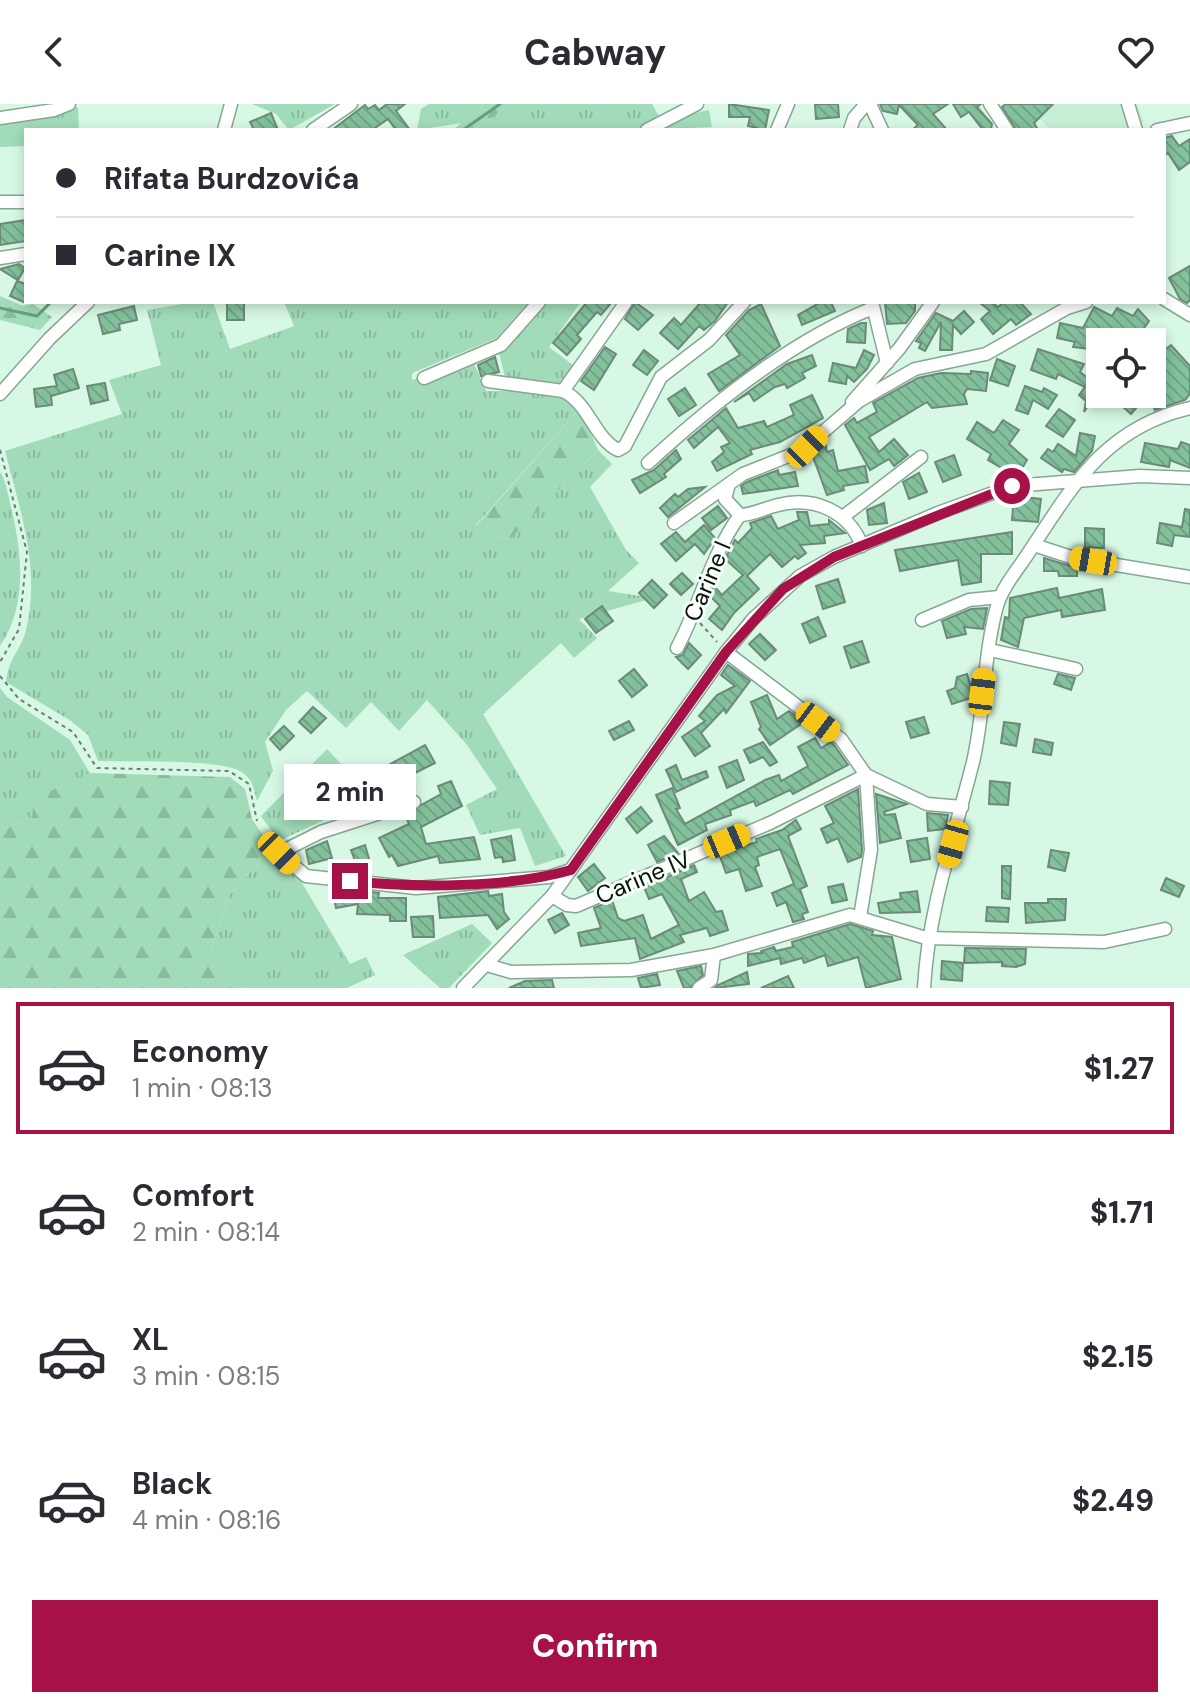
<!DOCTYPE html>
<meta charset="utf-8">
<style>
:root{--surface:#fff;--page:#f2f2f3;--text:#2b2b33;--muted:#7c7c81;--line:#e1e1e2;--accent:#a61147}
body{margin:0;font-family:"DM Sans",sans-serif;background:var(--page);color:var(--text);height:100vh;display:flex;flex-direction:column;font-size:30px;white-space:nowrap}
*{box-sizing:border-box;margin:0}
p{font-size:26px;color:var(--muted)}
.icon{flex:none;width:44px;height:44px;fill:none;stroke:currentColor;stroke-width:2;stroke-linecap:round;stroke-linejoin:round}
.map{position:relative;height:884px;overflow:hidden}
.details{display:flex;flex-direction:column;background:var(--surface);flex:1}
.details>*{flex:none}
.hud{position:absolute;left:24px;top:24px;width:1142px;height:176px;border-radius:0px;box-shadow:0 4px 12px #0003;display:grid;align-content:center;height:176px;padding:0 32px;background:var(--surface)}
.controls{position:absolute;left:1086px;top:224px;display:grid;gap:16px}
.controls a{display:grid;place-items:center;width:80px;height:80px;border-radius:0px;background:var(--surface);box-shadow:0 4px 12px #0003;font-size:40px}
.end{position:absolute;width:36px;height:36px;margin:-18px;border:10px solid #a61147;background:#fff;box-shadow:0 0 0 4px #fff}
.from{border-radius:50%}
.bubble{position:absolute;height:56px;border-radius:0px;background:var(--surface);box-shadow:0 4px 12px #0003;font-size:26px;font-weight:800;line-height:56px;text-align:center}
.car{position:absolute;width:24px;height:48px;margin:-24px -12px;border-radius:10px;box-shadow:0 0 6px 2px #0007;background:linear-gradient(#f5c518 24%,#345 0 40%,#f5c518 0 76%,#345 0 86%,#f5c518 0)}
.hud b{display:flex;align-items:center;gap:28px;height:76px;font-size:30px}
.hud b+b{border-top:2px solid var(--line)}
.hud i{width:20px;height:20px;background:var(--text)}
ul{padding:14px 0 0;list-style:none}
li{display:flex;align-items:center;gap:24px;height:132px;margin:0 16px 12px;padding:0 16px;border:4px solid transparent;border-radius:0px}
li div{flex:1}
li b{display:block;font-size:30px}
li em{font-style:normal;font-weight:800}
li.current{border-color:var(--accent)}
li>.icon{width:72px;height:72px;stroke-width:1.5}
.cta{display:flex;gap:16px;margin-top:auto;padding:16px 32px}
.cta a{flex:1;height:92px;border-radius:0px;background:var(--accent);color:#fff;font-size:32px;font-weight:800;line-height:92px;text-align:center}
header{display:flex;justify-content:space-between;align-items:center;height:104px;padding:0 32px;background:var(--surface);font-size:36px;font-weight:800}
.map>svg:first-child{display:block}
.built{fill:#c7efd6}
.grass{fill:url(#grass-tufts)}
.forest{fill:url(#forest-firs)}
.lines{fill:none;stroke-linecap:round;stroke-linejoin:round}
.stream{stroke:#64a07e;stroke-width:3}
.building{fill:url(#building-back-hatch);stroke:#6c8a78;stroke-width:2}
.minor-casing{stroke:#87a693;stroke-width:15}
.path{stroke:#6a7f72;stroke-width:2;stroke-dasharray:4 4;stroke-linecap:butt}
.minor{stroke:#fff;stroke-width:12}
.route{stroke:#a61147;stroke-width:10}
.labels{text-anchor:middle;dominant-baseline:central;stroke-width:6;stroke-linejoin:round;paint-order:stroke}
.street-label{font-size:24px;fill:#06110a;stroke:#f7fefa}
</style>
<header><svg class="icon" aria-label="back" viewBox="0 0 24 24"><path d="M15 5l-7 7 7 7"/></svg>Cabway<svg class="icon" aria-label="heart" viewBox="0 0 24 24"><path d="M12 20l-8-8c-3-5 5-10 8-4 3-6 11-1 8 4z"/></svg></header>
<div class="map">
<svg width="1190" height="884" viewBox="0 0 1190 884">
<defs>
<pattern id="grass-tufts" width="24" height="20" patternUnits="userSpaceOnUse" patternTransform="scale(2)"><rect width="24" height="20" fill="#a1dbb9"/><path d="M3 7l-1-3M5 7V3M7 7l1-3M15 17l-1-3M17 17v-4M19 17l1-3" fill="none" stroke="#89bb9e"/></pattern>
<pattern id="forest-firs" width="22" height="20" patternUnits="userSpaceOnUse" patternTransform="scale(2)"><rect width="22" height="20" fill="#a1dbb9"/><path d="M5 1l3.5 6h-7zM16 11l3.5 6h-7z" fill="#89bb9e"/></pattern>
<pattern id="building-back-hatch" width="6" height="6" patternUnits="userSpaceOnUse" patternTransform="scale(2)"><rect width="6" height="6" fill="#83c09c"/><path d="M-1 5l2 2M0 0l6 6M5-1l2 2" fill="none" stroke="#70a485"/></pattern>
</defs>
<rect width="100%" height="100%" fill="#d7f8e4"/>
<!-- built -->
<polygon class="built" points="1018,0 1137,0 1144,18 1119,26 1050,26 1042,16 1031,16"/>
<!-- grass -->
<g class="grass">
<polygon points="252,0 335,0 289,26 276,10"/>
<polygon points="429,0 484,0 462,19 417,26 421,5"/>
<polygon points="510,0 652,0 659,12 638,26 475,26"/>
<polygon points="78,3 79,26 26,26 26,42 0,43 0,14"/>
<polygon points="709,6 712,23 652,26 669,15"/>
<path d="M194,198H213L230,245L294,222L284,198H529L497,234L412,269V276L472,255L486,287H563L580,304L476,421L508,436L598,346L612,360L590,383L626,446L639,459L608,487L653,494L579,515L597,534L574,554L561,539L483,610L566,752L535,762L520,724L480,731L466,701L497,685L467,641L427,596L399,627L371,598L346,624L307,587L286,606L265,638L273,667L257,697C254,686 253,676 243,669C224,654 127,658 98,657L88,631L71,617L6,578C9,552 21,547 26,526C41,465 20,406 5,347L122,310L109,276L161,261L147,206Z"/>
<polygon points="542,198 581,198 549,243 577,264 566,281 506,278 499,248"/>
<path d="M0,368C6,376 8,392 11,403C22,449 28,501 0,542Z"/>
<polygon points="0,584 7,593 70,636 90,669 35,694 32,713 0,726"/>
<polygon points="327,645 359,679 323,703 328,714 279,737 261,712"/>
<polygon points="272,744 295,767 350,860 366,853 375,871 347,884 245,884 211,845 230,790"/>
<polygon points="472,820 492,839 449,884 440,884 403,851"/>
</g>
<!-- forest -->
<g class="forest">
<polygon points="484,0 510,0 475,26 453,26"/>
<polygon points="0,192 23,202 33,200 52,213 40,226 0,216"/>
<polygon points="580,304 598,346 509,436 476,422"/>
<polygon points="90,669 230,673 245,685 252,715 272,744 230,790 211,845 245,884 0,884 0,726 32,713 34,694"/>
</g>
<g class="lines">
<!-- stream -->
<g class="stream">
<polyline points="463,26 500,0"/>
<polyline points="0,204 37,212 51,198"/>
</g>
</g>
<!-- building -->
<g class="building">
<polygon points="387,0 405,0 396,7 410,26 396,26 388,15 372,26 332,26 365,1 368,5 375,1 379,6"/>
<polygon points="729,0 769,6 765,26 748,22 750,13 729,13"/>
<polygon points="815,0 838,0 839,13 816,15"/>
<polygon points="880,0 948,0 933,10 947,26 912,26 918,21 899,1 897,10 883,7"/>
<polygon points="953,0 981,0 977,3 992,20 991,26 983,26 969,8 961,13"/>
<polygon points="1006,0 1053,0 1034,19 1038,26 1016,26 1002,3"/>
<polygon points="271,9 278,26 254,26 250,18"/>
<polygon points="1172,32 1179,42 1190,35 1190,58 1179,66 1168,49 1164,52 1164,34"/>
<polygon points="26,116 26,137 0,141 0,120"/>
<polygon points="19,160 25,164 18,176 0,165"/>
<polygon points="1190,162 1190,196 1187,199 1180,195 1169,174"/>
<polygon points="17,177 26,180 26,199 10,192"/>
<rect x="227" y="198" width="17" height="18"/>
<polygon points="587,198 612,198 601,211 597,208 577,231 581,235 567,251 553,239"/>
<polygon points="635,198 653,211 638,226 625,215"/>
<polygon points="701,198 728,198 715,217 704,226 699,222 678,245 660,229 674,214 681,221"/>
<polygon points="821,198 831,198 835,207 802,221 798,211"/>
<polygon points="885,198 915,198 915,207 906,219 887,220"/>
<polygon points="979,198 992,198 998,203 1004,198 1020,198 1031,210 1016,221 1011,215 993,230 981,215 990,207"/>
<polygon points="761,200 780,242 719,287 708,270 740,251 726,231 749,206"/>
<polygon points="134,202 137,216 119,220 120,226 103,230 98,211"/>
<polygon points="1094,203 1112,212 1117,204 1133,212 1138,205 1149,217 1142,227 1163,247 1171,241 1190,262 1190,290 1185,296 1155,306 1147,291 1131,310 1123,303 1134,290 1152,290 1152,238 1097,238 1096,246 1073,243 1075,238 1057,234 1060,219 1083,224"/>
<polygon points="964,207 974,218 961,230 953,221 952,246 940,246 941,218 925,247 919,244 921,239 916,237 936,209 953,217"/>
<polygon points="861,219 866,219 865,239 847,238 848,225"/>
<polygon points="605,243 616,250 594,286 581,277"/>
<polygon points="1038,245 1084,260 1080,268 1100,283 1084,308 1086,297 1079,291 1085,283 1058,270 1056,275 1031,266"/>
<polygon points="644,246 658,257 647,271 633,261"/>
<polygon points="864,246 874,251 867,265 854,278 847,272 846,280 829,277 833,259 856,264"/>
<polygon points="812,251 816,262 802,269 805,274 787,284 785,280 775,283 754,297 749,289 734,298 787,260"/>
<polygon points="495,253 499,268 481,272 478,261"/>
<polygon points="997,255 1015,262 1008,282 990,276"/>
<polygon points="73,265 79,284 51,292 52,301 36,303 34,285 57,282 54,271"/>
<polygon points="971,267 988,269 986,287 967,285 964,290 967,300 932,304 927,298 869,333 879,348 894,335 908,351 894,362 889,355 870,366 845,321 854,314 857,319 877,308 873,299 918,274 941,269 971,270"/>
<polygon points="105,279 108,296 91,300 87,282"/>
<polygon points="1025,282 1042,288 1044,284 1057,291 1048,305 1033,296 1028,310 1016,306"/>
<polygon points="685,284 696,301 679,312 668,295"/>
<polygon points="812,291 823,314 780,338 750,346 752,350 717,367 712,358 724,348 721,343 730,339 718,323 694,344 688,336 726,304 738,324 764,317 767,323 794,311 790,301"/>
<polygon points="1059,305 1075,316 1063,333 1046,322"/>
<polygon points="1003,316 1019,326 1009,340 1027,356 1017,373 988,356 991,350 967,335 977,318 994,329"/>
<polygon points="1080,329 1095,332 1092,347 1074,368 1064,365 1062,368 1041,354 1048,345 1053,348 1058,340 1076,352"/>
<polygon points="825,338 827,348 833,346 838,367 865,362 868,378 843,382 844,386 827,391 812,350"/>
<polygon points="1181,338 1190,341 1190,364 1170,356 1169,363 1141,358 1145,339 1178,345"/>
<polygon points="676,346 681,355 664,370 666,373 640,389 632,376 654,366"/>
<polygon points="954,351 961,371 943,378 935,358"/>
<polygon points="778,366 779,371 795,368 798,382 743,390 741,382 747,378"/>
<polygon points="919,369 927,388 909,395 903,378"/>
<polygon points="705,383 668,413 660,404 675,390 678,393 688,385"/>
<polygon points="1014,392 1041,395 1038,418 1012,416"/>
<polygon points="884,399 887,419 869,421 867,406"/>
<polygon points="718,402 727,414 711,426 702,414"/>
<polygon points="1185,405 1190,406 1190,433 1174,431 1172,442 1157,439 1160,419 1182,423"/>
<polygon points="797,408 807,408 810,422 829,420 829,416 845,429 824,432 825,439 800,441 806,449 798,455 795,452 782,463 770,450 747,472 759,485 734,509 722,526 709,515 720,502 710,492 714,482 722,491 743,471 725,455 735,436 738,439 752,424 750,419 771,412 778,425 799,416"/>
<polygon points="704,421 715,434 704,450 695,440 676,457 661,440 676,428 685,438"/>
<polygon points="1085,424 1104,425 1104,444 1085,443"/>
<polygon points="1012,428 1012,450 981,450 981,478 962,481 958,456 900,467 895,446"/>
<polygon points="1044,454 1077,464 1077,472 1059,472 1058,467 1044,467"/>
<polygon points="682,469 693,480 681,491 670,480"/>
<polygon points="838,475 845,498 823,505 816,482"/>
<polygon points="652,476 667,491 654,504 639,489"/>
<polygon points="1057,484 1059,494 1102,485 1105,506 1062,513 1061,506 1024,514 1018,543 1001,536 1005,513 1009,514 1010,494"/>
<polygon points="602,502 613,517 596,529 585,515"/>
<polygon points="987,504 983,525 964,523 966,530 947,534 942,517 971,505"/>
<polygon points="818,513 826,532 810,539 802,520"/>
<polygon points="760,530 776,546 765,556 749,540"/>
<polygon points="862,537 869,558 851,564 844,543"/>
<polygon points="689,539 701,551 688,565 676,553 683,551"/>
<polygon points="728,561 750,577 726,609 724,605 701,629 710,642 695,652 682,633 705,617 699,612 717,591 735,582 721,571"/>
<polygon points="634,565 647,581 632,593 619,577"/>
<polygon points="967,570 974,593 952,600 947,587 955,584 957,573"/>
<polygon points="1058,570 1075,574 1071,586 1054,580"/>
<polygon points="767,591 777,615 789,607 804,618 770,641 759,625 761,623 751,598"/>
<polygon points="313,603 326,614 311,629 299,618"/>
<polygon points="924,613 929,629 911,634 906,618"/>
<polygon points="629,617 634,626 614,636 609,627"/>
<polygon points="1004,618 1020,620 1016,642 1001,639"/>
<polygon points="284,622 294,632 280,646 270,635"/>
<polygon points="815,634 821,644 831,638 834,641 848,661 793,690 790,686 756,702 754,697 730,706 731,711 705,720 707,726 678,741 656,691 672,684 680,704 676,705 685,720 765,676 779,671 781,677 808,662 798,643"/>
<polygon points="1035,635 1053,639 1051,651 1033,648"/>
<polygon points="763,638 777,658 770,662 763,653 750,659 744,646"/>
<polygon points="425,641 435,659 379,687 381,690 366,700 359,689 386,671 383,664"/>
<polygon points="737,656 744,676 727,684 719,663"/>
<polygon points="676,661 682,676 706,667 708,673 676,688 666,666"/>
<polygon points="451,677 462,702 421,723 426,740 474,733 480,755 440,759 438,752 398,762 392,751 389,753 379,734 409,720 405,710 441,690 438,682"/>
<polygon points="990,677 1010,679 1008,701 989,700"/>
<polygon points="858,685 862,746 861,753 848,758 838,734 827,739 821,725 834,719 825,702"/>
<polygon points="876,690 907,700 884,708 885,711 895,710 901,734 880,739"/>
<polygon points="641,703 652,717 637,729 626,715"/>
<polygon points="927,709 948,711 945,725 928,727"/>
<polygon points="796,716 801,725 788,732 807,782 800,785 808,808 802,810 804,815 793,818 786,798 777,802 772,789 794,780 780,745 757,753 759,761 755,763 762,782 746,787 739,765 726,769 719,750 757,738 756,735 782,726"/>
<polygon points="511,732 515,756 503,758 502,753 495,754 491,736"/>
<polygon points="664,732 678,749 657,758 648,741"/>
<polygon points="927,734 930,755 911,758 907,737"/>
<polygon points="327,737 332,754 309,760 306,746"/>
<polygon points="365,741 370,758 357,762 351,746"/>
<polygon points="1051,746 1069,749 1065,767 1048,763"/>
<polygon points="594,760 605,774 588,787 578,773"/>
<polygon points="694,761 697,768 681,775 689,797 704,788 716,808 722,807 728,826 710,832 707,824 680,831 684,838 640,855 635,834 581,842 578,829 601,824 594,804 612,796 618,814 624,817 643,811 651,835 679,821 662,790 649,795 644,783"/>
<polygon points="1002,762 1011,762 1010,795 1002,794"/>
<polygon points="1166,774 1184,782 1179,793 1161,786"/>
<polygon points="843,780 847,796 832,799 828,783"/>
<polygon points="332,784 379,789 378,794 406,794 406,817 390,817 390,811 357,810 358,800 336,804"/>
<polygon points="488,787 489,792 502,790 504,808 509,815 497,825 488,811 440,814 438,793"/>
<polygon points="917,787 920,808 880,809 878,799 901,795 900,789"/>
<polygon points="1048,795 1066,795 1065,816 1026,819 1025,799 1048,799"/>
<polygon points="987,803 1009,804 1008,818 986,817"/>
<polygon points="562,809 569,821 555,829 548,816"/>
<polygon points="433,812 434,833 413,833 411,813"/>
<polygon points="850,820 873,827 872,831 892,833 901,875 866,884 858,853 828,862 825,851 804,859 802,854 781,860 780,854 748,862 748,850 762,849 761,847 774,843 776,847 793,843 792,838"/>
<polygon points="965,844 1026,845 1025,860 1016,863 1002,862 1002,858 964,859"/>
<polygon points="942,857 963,859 962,877 941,875"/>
<polygon points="701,862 703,871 690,884 684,884 677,867"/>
<polygon points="747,868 749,880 715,884 718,881"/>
<polygon points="657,870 660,881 641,884 638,874"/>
<polygon points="788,872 794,884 761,884"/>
<polygon points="552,876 554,884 509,884 525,877"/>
</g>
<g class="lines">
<!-- minor casing -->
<g class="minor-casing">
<g id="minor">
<polyline points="870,0 882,26"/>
<polyline points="990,0 1007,26"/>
<polyline points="1128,0 1136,26"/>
<polyline points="0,14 54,6 69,0"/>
<polyline points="224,26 231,0"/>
<polyline points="313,26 351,0"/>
<polyline points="647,26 697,0"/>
<polyline points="777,26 788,0"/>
<polyline points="850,26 854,14 866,0"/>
<polyline points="1157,26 1190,19"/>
<polyline points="0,98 26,98"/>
<polyline points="0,154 26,150"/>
<polyline points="1164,195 1190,211"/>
<path d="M626,198L563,287C589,299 594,334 618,346L625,342L661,273L709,236L744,198"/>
<polyline points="872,198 887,259"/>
<polyline points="424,274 501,241 539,198"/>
<polyline points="488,277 563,287"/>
<polyline points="0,290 50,234 88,198"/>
<polyline points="852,298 899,245 933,198"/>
<path d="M648,359C710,302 794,235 873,204"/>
<polyline points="844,412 921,353"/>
<polyline points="674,419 729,380"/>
<polyline points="1034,441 1074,454 1190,473"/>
<path d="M862,442C849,407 814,392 778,401C765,404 753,411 740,411L725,395L729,380L743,370L801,347L859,297L915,265L986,250L1067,204L1086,198"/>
<polyline points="922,516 969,496 1000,493"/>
<path d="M677,544C700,501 711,451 740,411"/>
<polyline points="990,546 1076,565"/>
<polyline points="726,548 841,635 866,671 927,700 962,703"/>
<polyline points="414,698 321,728 279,749 306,772 416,784 549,773 571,766"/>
<polyline points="552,792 567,801 576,802 770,719 866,671 871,746 860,813"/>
<polyline points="487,861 511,868 631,866 714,851 850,811 926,834 1104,838 1165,825"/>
<polyline points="463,884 552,792 726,548 753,515 800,472 834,453 938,409 1012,382 1140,372 1190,374"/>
<polyline points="699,884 711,876 714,851"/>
<path d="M924,884C928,807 954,733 973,658C985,607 983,553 997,502C1003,481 1020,463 1031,445C1075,378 1107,323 1190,304"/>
</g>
</g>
<!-- path -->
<g class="path">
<polyline points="0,346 27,448 19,525 0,558"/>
<polyline points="700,519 717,538"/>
<polyline points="0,572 19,595 73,628 97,664 229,667 249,680 257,717"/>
</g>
<!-- minor -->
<use href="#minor" class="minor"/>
</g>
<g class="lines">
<!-- route -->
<path class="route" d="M350,777C415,784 508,784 571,766L726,548L783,485L834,453L1012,382"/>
</g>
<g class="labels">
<!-- street labels -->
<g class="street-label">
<text transform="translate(707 477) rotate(-67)">Carine I</text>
<text transform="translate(643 773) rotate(-23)">Carine IV</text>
</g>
</g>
</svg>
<div class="controls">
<a><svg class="icon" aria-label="locate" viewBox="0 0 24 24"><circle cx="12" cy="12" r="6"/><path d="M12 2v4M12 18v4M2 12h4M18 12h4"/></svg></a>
</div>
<i class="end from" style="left:1012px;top:382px"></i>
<i class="end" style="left:350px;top:777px"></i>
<div class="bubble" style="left:284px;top:660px;width:132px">2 min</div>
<i class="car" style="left:807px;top:343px;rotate:45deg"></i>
<i class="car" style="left:1093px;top:457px;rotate:280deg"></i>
<i class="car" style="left:982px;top:588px;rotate:7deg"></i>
<i class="car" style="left:818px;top:618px;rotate:127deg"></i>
<i class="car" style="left:727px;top:737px;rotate:67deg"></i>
<i class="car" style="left:953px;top:740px;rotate:196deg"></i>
<i class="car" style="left:279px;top:749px;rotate:135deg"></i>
<div class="hud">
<b><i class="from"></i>Rifata Burdzovića</b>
<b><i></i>Carine IX</b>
</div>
</div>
<section class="details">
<ul>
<li class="current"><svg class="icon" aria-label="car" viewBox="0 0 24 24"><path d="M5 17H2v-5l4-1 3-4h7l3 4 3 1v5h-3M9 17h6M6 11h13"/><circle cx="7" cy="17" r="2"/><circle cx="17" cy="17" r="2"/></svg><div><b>Economy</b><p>1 min · 08:13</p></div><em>$1.27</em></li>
<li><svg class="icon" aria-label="car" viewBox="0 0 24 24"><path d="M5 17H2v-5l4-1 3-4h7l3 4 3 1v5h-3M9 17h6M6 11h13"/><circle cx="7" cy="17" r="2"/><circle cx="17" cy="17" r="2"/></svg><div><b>Comfort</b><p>2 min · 08:14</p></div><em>$1.71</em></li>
<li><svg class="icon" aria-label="car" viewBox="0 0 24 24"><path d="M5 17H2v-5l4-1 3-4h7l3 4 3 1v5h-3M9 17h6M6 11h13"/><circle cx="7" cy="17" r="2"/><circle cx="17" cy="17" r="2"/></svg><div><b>XL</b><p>3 min · 08:15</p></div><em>$2.15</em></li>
<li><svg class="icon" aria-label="car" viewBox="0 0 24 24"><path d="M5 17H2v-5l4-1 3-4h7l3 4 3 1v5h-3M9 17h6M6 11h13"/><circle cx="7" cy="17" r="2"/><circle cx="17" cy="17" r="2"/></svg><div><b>Black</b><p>4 min · 08:16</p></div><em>$2.49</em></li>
</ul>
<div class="cta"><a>Confirm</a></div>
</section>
